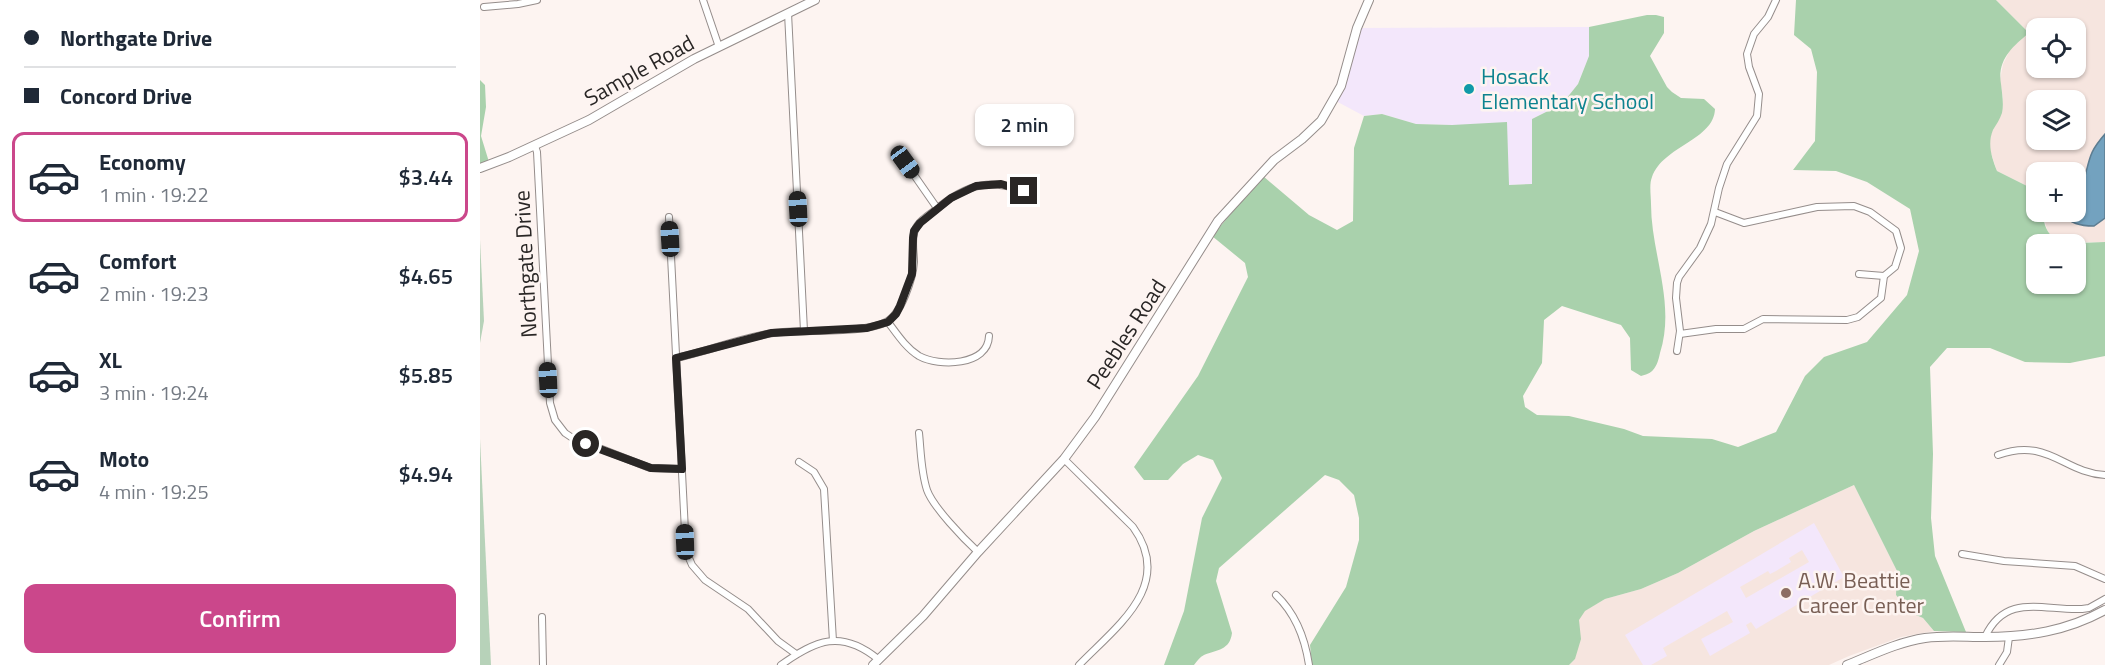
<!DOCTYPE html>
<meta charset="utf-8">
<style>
:root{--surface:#fff;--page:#f2f2f3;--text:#1f2937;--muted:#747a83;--line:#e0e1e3;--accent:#cb478b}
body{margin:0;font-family:"Titillium Web",sans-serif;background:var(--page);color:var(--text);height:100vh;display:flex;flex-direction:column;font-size:22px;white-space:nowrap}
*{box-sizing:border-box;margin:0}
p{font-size:20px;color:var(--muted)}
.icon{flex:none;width:33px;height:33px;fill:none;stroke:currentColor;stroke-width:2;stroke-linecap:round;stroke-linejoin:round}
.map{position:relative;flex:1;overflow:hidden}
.side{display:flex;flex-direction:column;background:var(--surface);width:480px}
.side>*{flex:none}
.banner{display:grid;align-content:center;height:132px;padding:0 24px;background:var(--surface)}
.buttons{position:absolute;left:1546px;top:18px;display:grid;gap:12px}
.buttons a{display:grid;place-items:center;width:60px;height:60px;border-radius:12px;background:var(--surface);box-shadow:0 2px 4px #0004;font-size:30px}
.end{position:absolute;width:27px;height:27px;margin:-14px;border:8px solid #292625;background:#fff;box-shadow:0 0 0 3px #fff}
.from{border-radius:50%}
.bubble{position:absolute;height:42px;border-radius:12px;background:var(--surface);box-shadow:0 2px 4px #0004;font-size:20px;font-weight:600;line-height:42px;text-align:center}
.car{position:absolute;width:18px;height:36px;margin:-18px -9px;border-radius:8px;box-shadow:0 0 4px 2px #0007;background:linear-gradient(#222 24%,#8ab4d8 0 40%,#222 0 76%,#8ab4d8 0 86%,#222 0)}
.banner b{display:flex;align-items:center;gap:21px;height:57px;font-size:22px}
.banner b+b{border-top:2px solid var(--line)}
.banner i{width:15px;height:15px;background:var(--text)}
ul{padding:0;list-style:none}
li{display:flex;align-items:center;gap:18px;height:90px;margin:0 12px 9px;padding:0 12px;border:3px solid transparent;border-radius:12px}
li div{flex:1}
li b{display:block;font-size:22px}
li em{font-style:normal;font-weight:600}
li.current{border-color:var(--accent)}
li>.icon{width:54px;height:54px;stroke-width:1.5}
.primary-button{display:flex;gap:12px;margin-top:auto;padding:12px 24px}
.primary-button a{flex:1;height:69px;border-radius:12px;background:var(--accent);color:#fff;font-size:24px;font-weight:600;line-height:69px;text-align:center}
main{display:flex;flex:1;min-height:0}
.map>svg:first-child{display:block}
.built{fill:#f6e5df;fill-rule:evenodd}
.education{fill:#f3e7fb;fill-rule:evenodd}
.green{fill:#b7d2b9}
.forest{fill:#a9d1ac;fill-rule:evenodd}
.water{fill:#73a2bf;stroke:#5d7d91;stroke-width:1.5}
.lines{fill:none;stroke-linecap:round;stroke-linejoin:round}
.street-casing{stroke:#958d8b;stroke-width:8}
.secondary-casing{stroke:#958d8b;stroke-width:10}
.street{stroke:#fff;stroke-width:6}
.secondary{stroke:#fff;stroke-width:8}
.route{stroke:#292625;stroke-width:8}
.culture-dot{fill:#0f9aa8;stroke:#fdf4f1;stroke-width:2}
.education-dot{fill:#8d6e63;stroke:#fdf4f1;stroke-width:2}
.labels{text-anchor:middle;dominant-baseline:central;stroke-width:5;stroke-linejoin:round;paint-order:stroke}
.street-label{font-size:22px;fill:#292625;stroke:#fdf4f1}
.culture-label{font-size:22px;fill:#0d838f;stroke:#fdf4f1;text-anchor:start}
.education-label{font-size:22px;fill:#785e54;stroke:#fdf4f1;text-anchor:start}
</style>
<main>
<section class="side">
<div class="banner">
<b><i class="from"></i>Northgate Drive</b>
<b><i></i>Concord Drive</b>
</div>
<ul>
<li class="current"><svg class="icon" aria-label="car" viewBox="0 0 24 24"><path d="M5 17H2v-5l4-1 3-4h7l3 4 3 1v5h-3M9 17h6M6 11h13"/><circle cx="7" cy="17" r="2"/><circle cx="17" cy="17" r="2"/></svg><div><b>Economy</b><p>1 min · 19:22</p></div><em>$3.44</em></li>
<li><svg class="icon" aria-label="car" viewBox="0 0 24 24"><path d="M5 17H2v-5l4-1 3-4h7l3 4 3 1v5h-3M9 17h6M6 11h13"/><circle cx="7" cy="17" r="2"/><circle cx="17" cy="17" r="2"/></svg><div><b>Comfort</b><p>2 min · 19:23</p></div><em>$4.65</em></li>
<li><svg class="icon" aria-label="car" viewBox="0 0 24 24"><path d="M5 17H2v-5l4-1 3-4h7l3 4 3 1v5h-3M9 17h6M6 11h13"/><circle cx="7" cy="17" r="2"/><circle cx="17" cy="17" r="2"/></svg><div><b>XL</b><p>3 min · 19:24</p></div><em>$5.85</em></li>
<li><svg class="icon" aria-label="car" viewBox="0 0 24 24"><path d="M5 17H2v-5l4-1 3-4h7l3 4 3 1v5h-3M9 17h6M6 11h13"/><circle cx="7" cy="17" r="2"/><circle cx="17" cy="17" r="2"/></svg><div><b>Moto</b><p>4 min · 19:25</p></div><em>$4.94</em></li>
</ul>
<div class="primary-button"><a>Confirm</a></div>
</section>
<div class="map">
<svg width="1625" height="665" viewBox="0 0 1625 665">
<rect width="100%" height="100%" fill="#fdf4f1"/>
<!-- built -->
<g class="built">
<path d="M1516,0H1625V242H1579L1572,237L1567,230L1563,212H1596V172H1557V191L1517,171L1509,147L1511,134L1522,113L1523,98L1520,80L1523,64L1531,48L1549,33ZM1557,28H1596V68H1557ZM1557,100H1596V140H1557Z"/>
<polygon points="1374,485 1417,571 1416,595 1431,613 1443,618 1454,631 1421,637 1369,656 1349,665 1089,665 1095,659 1099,619 1104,611 1125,599 1161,589 1198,573 1274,531"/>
</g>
<!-- education -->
<g class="education">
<polygon points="1109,27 1109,56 1098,84 1082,104 1052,119 1052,184 1029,185 972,125 936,124 902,114 884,116 854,100 877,28"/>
<path d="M1334,523L1364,577L1352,584L1347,577L1341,581L1345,588L1276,629L1271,622L1266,625L1270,633L1230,656L1221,639L1253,622L1247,611L1183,648L1187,656L1171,665H1163L1145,635ZM1322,550L1329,562L1266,598L1260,587L1288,571L1290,574L1296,571L1311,562L1309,558Z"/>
</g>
<!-- green -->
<g class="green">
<polygon points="0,240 4,321 0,343"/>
<polygon points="0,439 11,665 0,665"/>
</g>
<!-- forest -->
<g class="forest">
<path d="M1316,0H1516L1549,33C1532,47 1517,60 1521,84C1522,93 1524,104 1522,113C1520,119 1516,125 1513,130C1507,144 1512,158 1517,171L1557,191V212H1563C1564,251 1597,242 1625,242V356L1590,363L1545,362L1510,348H1467L1450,367L1453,454L1451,518L1455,556L1486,632L1454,631L1443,618L1431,613L1416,595L1417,571L1374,485L1274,531L1198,573L1161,589L1125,599L1105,611L1099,620L1101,639L1095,659L1089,665H832L830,645L866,587L879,540V518L874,495L859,480L845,475L739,568L736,581L752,633C750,650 737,650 724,655C720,657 717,661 714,665H684L704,611L722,518L742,478L733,460L718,455L703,464L688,480H664L654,467L718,376L768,277L765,263L732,236L783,176L829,215L857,230L873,221L874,148L884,116L902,114L936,124L972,125L1027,122L1029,185L1052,184V119L1082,104L1098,84L1109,56V27L1167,15H1176L1184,17V33L1170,56L1187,87L1192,92L1201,98L1224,99L1235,109C1234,140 1183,146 1172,177C1169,184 1171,196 1171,204C1171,254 1196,303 1180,353C1179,358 1177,366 1173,370C1171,373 1165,375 1161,376L1151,370L1150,338L1141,325L1082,306L1064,320L1062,363L1043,396L1045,407L1057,415L1089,416L1144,429L1163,436L1232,439L1258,447L1296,432L1325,376L1344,357L1387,342L1427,295L1439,251L1430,209L1387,182L1356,171L1313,170L1335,141L1337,72L1331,49L1314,35ZM1557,244H1596V284H1557Z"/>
<polygon points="0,80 5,85 6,107 1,136 9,162 0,164"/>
</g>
<!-- water -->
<path class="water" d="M1625,134V218L1614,226C1601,226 1589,224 1582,212H1596C1596,194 1599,195 1604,180C1610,158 1609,152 1625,134Z"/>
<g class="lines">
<!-- street casing -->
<g class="street-casing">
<g id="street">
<polyline points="223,0 239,47"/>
<polyline points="4,7 38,4 57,0"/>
<polyline points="308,13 324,331"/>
<polyline points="55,146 57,152 70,403 75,420 85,433 91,437 170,468 202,469"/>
<polyline points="425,162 457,208"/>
<polyline points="1235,212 1264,223 1337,207 1374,206 1390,212 1416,231 1421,248 1415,267 1404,276 1379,274"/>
<polyline points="189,217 206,551 212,565 225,580 268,609 298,641 316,654"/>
<path d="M408,322C417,334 426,348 439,356C459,367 508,366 509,336"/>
<polyline points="1200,334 1236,329 1264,329 1283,319 1367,320 1378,317 1401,298 1404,276"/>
<polyline points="1197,351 1200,331 1196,298 1197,283 1199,277 1220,248 1231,224 1239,188 1247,164 1277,116 1279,94 1269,67 1267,54 1274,34 1288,17 1296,0"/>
<path d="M196,358C228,351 260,338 293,333C321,329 385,334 406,322C421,315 433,278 434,262C434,252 431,240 435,230C438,222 447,216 454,211C488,182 513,177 554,195"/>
<path d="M439,433C441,452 441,472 447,490C453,507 484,539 498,552"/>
<path d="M1518,455C1568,437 1584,473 1625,475"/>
<path d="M584,459L653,527C695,585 637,626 599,665"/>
<polyline points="319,462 334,472 344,489 353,641"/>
<polyline points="1482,554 1524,561 1595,566 1625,579"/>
<path d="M796,595C816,614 825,638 829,665"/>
<polyline points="62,617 63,665"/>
<path d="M1505,637C1526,592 1564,611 1602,609L1609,608L1625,599"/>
<path d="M301,665C336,640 361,629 398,659"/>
<polyline points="1519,665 1527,652 1529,637"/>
</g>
</g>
<!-- secondary casing -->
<g class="secondary-casing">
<g id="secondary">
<polyline points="0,168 29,157 109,120 214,59 335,0"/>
<polyline points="393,665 443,616 498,552 584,459 615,417 738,221 794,160 822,139 841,121 861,86 877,28 889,0"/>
<path d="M1367,665C1392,655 1418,642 1445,638C1465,635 1485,637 1505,637C1548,637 1587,631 1625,610"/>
</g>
</g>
<!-- street -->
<use href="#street" class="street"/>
<!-- secondary -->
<use href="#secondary" class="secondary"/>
</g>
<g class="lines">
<!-- route -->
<polyline class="route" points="106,444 171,468 202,469 196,358 291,333 387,328 408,322 416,314 420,306 432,274 433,238 434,231 440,223 471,198 496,186 521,184 544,191"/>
</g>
<!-- markers -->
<circle class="culture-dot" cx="989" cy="89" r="6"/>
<circle class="education-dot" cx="1306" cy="593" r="6"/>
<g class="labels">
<!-- street labels -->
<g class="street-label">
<text transform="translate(159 70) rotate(-29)">Sample Road</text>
<text transform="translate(45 264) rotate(-93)">Northgate Drive</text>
<text transform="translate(646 334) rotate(-57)">Peebles Road</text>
</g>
<!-- culture labels -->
<g class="culture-label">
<text x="1001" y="76">Hosack<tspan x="1001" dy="25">Elementary School</tspan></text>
</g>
<!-- education labels -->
<g class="education-label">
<text x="1318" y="580">A.W. Beattie<tspan x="1318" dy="25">Career Center</tspan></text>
</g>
</g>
</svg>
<div class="buttons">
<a><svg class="icon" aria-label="locate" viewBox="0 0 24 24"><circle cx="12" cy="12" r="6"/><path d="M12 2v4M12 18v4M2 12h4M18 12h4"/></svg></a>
<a><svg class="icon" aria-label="layers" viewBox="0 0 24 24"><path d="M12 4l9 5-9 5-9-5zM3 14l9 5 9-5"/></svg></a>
<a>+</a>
<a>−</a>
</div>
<i class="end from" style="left:106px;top:444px"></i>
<i class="end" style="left:544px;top:191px"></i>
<div class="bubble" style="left:495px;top:104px;width:99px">2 min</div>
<i class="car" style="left:425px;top:162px;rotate:144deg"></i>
<i class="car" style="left:318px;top:209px;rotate:357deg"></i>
<i class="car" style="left:190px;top:239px;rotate:357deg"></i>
<i class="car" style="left:68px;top:380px;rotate:357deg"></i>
<i class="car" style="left:205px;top:542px;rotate:358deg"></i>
</div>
</main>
